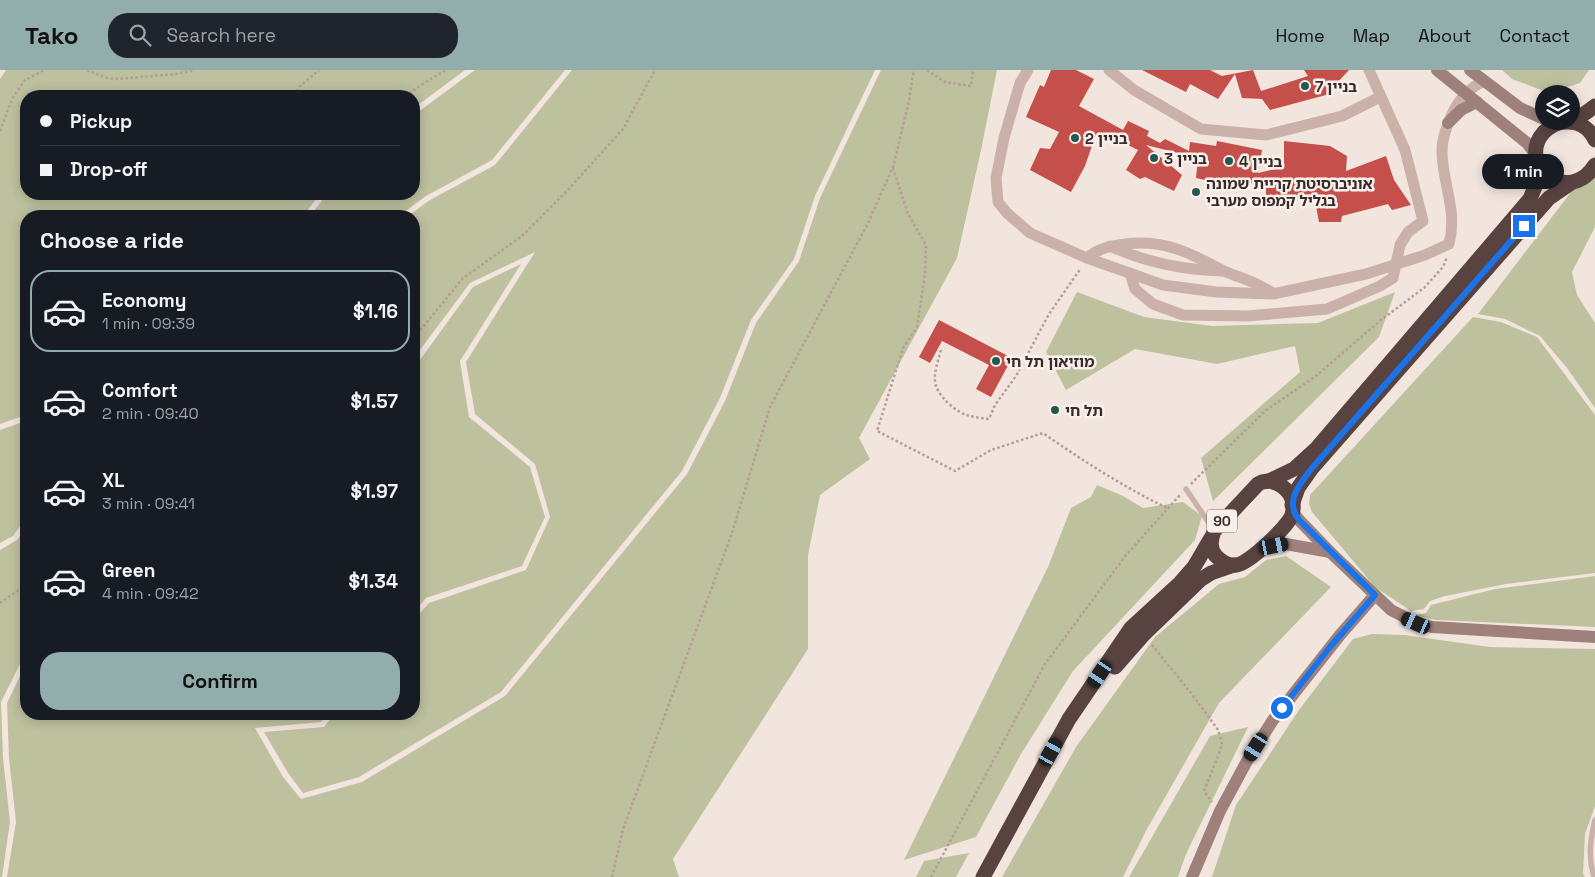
<!DOCTYPE html>
<meta charset="utf-8">
<style>
:root{--surface:#171b24;--page:#20242c;--text:#f1f3f6;--muted:#9ea1a6;--line:#363941;--accent:#92aeac}
body{margin:0;font-family:"Space Grotesk","Noto Sans Hebrew",sans-serif;background:var(--page);color:var(--text);height:100vh;display:flex;flex-direction:column;font-size:19px;white-space:nowrap}
*{box-sizing:border-box;margin:0}
p{font-size:16px;color:var(--muted)}
.icon{flex:none;width:28px;height:28px;fill:none;stroke:currentColor;stroke-width:2;stroke-linecap:round;stroke-linejoin:round}
.map{position:relative;flex:1;overflow:hidden}
.side{position:absolute;left:20px;top:140px;width:400px;height:510px;display:flex;flex-direction:column;background:var(--surface);border-radius:20px;box-shadow:0 2px 12px #0003}
.side>*{flex:none}
.banner{position:absolute;left:20px;top:20px;width:400px;height:110px;border-radius:20px;box-shadow:0 2px 12px #0003;display:grid;align-content:center;height:110px;padding:0 20px;background:var(--surface)}
.controls{position:absolute;left:1535px;top:15px;display:grid;gap:10px}
.controls a{display:grid;place-items:center;width:45px;height:45px;border-radius:50%;background:var(--surface);box-shadow:0 2px 12px #0003;font-size:25px}
.end{position:absolute;width:22px;height:22px;margin:-11px;border:6px solid #1a73e8;background:#fff;box-shadow:0 0 0 2px #fff}
.from{border-radius:50%}
.bubble{position:absolute;height:35px;border-radius:18px;background:var(--surface);box-shadow:0 2px 12px #0003;font-size:16px;font-weight:800;line-height:35px;text-align:center}
.car{position:absolute;width:15px;height:30px;margin:-15px -8px;border-radius:6px;box-shadow:0 0 4px 1px #0007;background:linear-gradient(#222 24%,#8ab4d8 0 40%,#222 0 76%,#8ab4d8 0 86%,#222 0)}
.banner b{display:flex;align-items:center;gap:18px;height:48px;font-size:19px}
.banner b+b{border-top:1px solid var(--line)}
.banner i{width:12px;height:12px;background:var(--text)}
ul{padding:0;list-style:none}
li{display:flex;align-items:center;gap:15px;height:82px;margin:0 10px 8px;padding:0 10px;border:2px solid transparent;border-radius:20px}
li div{flex:1}
li b{display:block;font-size:19px}
li em{font-style:normal;font-weight:800}
li.selected{border-color:var(--accent)}
li>.icon{width:45px;height:45px;stroke-width:1.5}
h2{padding:0 20px;font-size:22px;line-height:60px}
.button{display:flex;gap:10px;margin-top:auto;padding:10px 20px}
.button a{flex:1;height:58px;border-radius:20px;background:var(--accent);color:#111;font-size:20px;font-weight:800;line-height:58px;text-align:center}
header{display:flex;align-items:center;gap:30px;box-sizing:border-box;height:70px;padding:0 25px;background:var(--accent);color:#111}
header strong{font-size:24px}
nav{display:flex;gap:28px;margin-inline-start:auto;font-size:18px}
.search{width:350px;height:45px;background:var(--page);display:flex;align-items:center;gap:12px;box-sizing:border-box;padding:0 18px;border-radius:20px;color:var(--muted);font-size:19px}
.map>svg:first-child{display:block}
.green{fill:#bdc19e}
.building{fill:#c44f4b}
.lines{fill:none;stroke-linecap:round;stroke-linejoin:round}
.path{stroke:#b69c94;stroke-width:2.5;stroke-dasharray:2.5 2.5;stroke-linecap:butt}
.lane{stroke:#cab2aa;stroke-width:5.5}
.street{stroke:#cab2aa;stroke-width:11}
.secondary{stroke:#9e817b;stroke-width:12}
.highway{stroke:#594341;stroke-width:15}
.route{stroke:#1a73e8;stroke-width:6}
.poi-dot{fill:#1f5951;stroke:#faf0eb;stroke-width:2}
.labels{text-anchor:middle;dominant-baseline:central;stroke-width:5;stroke-linejoin:round;paint-order:stroke}
.shield{fill:#faf0eb;stroke:#726663;stroke-width:1}
.shield-label{font-size:14px;font-weight:bold;fill:#382b29}
.poi-label{font-size:15px;font-weight:bold;fill:#382b29;stroke:#faf0eb;text-anchor:start}
</style>
<header>
<strong>Tako</strong>
<div class="search"><svg class="icon" aria-label="search" viewBox="0 0 24 24"><circle cx="10" cy="10" r="6"/><path d="M15 15l6 6"/></svg>Search here</div>
<nav><a>Home</a><a>Map</a><a>About</a><a>Contact</a></nav>
</header>
<div class="map">
<svg width="1595" height="807" viewBox="0 0 1595 807">
<rect width="100%" height="100%" fill="#f2e5de"/>
<!-- green -->
<g class="green">
<polygon points="6,0 465,0 414,38 414,26 26,26 26,124 320,124 303,146 26,146 26,345 0,354 0,9"/>
<polygon points="475,0 565,0 492,90 426,126 399,146 310,146 327,124 414,124 414,45"/>
<polygon points="572,0 875,0 815,126 794,189 751,250 720,328 682,401 501,622 359,707 303,723 288,703 264,662 324,657 334,644 414,644 414,550 429,533 526,500 550,447 535,394 475,344 466,292 535,182 470,213 414,288 414,146 408,146 430,130 495,95"/>
<polygon points="881,0 997,0 981,80 957,188 859,368 870,389 820,425 808,485 808,579 673,789 679,807 7,807 16,752 9,688 7,633 26,594 26,644 327,644 321,652 255,658 283,707 301,729 362,712 505,626 687,404 725,331 756,253 799,191 820,128"/>
<polygon points="1502,0 1589,0 1580,13 1549,23 1512,9"/>
<polygon points="1595,101 1595,157 1572,202 1577,225 1595,253 1595,338 1567,298 1540,266 1505,249 1478,244 1571,122"/>
<polygon points="521,194 460,291 469,347 530,397 545,447 522,496 426,528 414,542 414,298 473,217"/>
<polygon points="1077,222 1144,247 1212,256 1318,253 1395,222 1379,267 1213,431 1201,388 1300,302 1295,276 1217,294 1135,279 1066,320 1046,282"/>
<polygon points="1473,247 1501,252 1537,267 1595,345 1595,503 1506,514 1445,526 1430,531 1424,539 1411,541 1375,517 1312,442 1309,434 1310,425"/>
<polygon points="26,351 26,448 13,466 0,473 0,360"/>
<polygon points="1097,415 1123,426 1143,438 1183,432 1202,446 1195,470 1073,601 1021,684 976,767 904,790 1048,497 1071,438 1091,427"/>
<polygon points="26,458 26,582 1,632 3,688 10,752 2,807 0,807 0,480 17,470"/>
<polygon points="1286,486 1331,517 1219,633 1147,759 1123,807 1002,807 1076,677 1155,567 1219,514 1245,507 1266,490"/>
<polygon points="1595,506 1595,557 1436,550 1415,545 1426,543 1431,535 1495,519"/>
<polygon points="1372,564 1404,565 1490,577 1595,579 1595,736 1585,764 1583,804 1585,807 1212,807 1236,735 1299,640 1353,569"/>
<polygon points="1248,657 1186,784 1178,807 1129,807 1210,666"/>
<polygon points="969,783 956,807 916,807 924,791"/>
</g>
<!-- building -->
<g class="building">
<polygon points="1051,0 1076,0 1094,9 1079,36 1123,60 1128,51 1149,61 1147,66 1160,73 1165,69 1189,81 1190,72 1216,76 1217,71 1262,80 1258,103 1284,97 1284,71 1330,76 1347,86 1346,101 1386,86 1394,110 1411,135 1392,140 1388,134 1342,146 1341,152 1319,152 1315,131 1266,129 1266,114 1214,112 1196,108 1198,88 1146,75 1182,105 1174,121 1145,107 1140,109 1126,100 1138,80 1106,64 1104,69 1095,67 1085,96 1071,122 1030,100 1040,78 1050,79 1059,62 1026,47 1040,15 1044,17"/>
<polygon points="1142,0 1210,0 1222,6 1253,0 1261,21 1308,6 1304,0 1349,0 1326,25 1270,40 1262,29 1242,28 1235,4 1218,29 1190,14 1186,22"/>
<polygon points="939,250 1012,288 991,327 976,319 989,295 942,271 930,293 919,287"/>
</g>
<g class="lines">
<!-- path -->
<g class="path">
<polyline points="87,0 107,8 116,9 176,4 194,0"/>
<polyline points="927,0 945,12 971,16 973,0"/>
<polyline points="295,26 299,17 319,0"/>
<polyline points="405,26 432,8 446,0"/>
<polyline points="0,61 12,29 24,11 44,0"/>
<path d="M893,98L908,144L926,175L925,204L917,257L903,278L877,361L955,401L991,380L1043,363C1083,391 1124,417 1167,438"/>
<polyline points="414,268 463,208 522,166 567,121 623,59 655,0"/>
<path d="M941,280C934,305 929,315 949,334C963,346 971,347 989,349L995,335L1016,306L1049,244L1081,198"/>
<polyline points="1191,414 1265,341 1316,306 1381,250 1424,218 1443,197 1447,187"/>
<polyline points="0,533 26,515"/>
<polyline points="1152,575 1195,628 1218,660 1222,673 1220,681 1204,721 1212,732"/>
<polyline points="612,807 623,759 732,463 770,337 867,155 893,97 908,35 914,0"/>
<polyline points="931,807 1045,594 1126,485 1180,425"/>
</g>
<!-- lane -->
<g class="lane">
<polyline points="1186,419 1213,459"/>
<path d="M1594,807C1588,787 1590,771 1595,750"/>
</g>
<!-- street -->
<g class="street">
<path d="M1028,0L1020,13L1004,68L996,108L998,132L1007,143L1030,163L1087,188L1163,215L1216,222L1273,224L1366,204L1425,185L1449,174C1458,140 1442,113 1442,81C1442,68 1447,56 1452,44C1459,29 1469,18 1484,11"/>
<polyline points="1109,0 1134,20 1201,59 1266,65 1342,46 1380,27"/>
<path d="M1110,176C1145,192 1184,200 1222,201"/>
<path d="M1087,188C1099,178 1110,176 1125,174C1165,169 1190,183 1224,201C1233,205 1243,208 1252,212C1259,215 1266,219 1273,223"/>
<polyline points="1130,203 1135,219 1153,234 1183,245 1248,246 1327,239 1380,216 1393,208 1400,175 1408,162 1423,151 1405,80 1369,0"/>
</g>
<!-- secondary -->
<g class="secondary">
<polyline points="1437,0 1527,73 1536,85"/>
<polyline points="1470,0 1520,38 1544,49"/>
<polyline points="1448,53 1461,40 1477,32"/>
<polyline points="1293,442 1299,450 1330,482 1391,540 1416,553 1432,557 1595,567"/>
<polyline points="1262,478 1286,474 1330,482"/>
<polyline points="1192,807 1220,741 1247,691 1273,650 1340,565 1375,525"/>
</g>
<!-- highway -->
<g class="highway">
<polyline points="1573,52 1595,36"/>
<path d="M1595,70C1590,59 1580,52 1568,52C1558,51 1550,56 1544,62C1515,94 1569,137 1595,95"/>
<polyline points="1269,411 1294,399 1317,378 1530,129 1537,112 1538,92"/>
<path d="M1269,411C1285,414 1297,427 1292,445C1288,456 1249,494 1236,495C1229,496 1221,491 1216,486C1209,478 1211,470 1214,461L1258,414L1262,412Z"/>
<polyline points="1292,435 1298,418 1312,398 1549,128 1571,113"/>
<polyline points="1115,597 1144,564 1200,510 1211,503 1234,495"/>
<polyline points="983,807 1069,649 1131,558 1180,513 1194,497 1211,468"/>
</g>
</g>
<g class="lines">
<!-- route -->
<path class="route" d="M1282,638L1330,577L1375,525L1299,450C1284,431 1300,414 1312,398L1524,156"/>
</g>
<!-- markers -->
<g class="poi-dot">
<circle cx="1305" cy="16" r="5"/>
<circle cx="1075" cy="68" r="5"/>
<circle cx="1154" cy="88" r="5"/>
<circle cx="1229" cy="91" r="5"/>
<circle cx="1196" cy="122" r="5"/>
<circle cx="996" cy="291" r="5"/>
<circle cx="1055" cy="340" r="5"/>
</g>
<g class="labels">
<!-- shield labels -->
<rect class="shield" x="1207" y="439.5" width="30" height="23" rx="4"/>
<g class="shield-label">
<text x="1222" y="451">90</text>
</g>
<!-- poi labels -->
<g class="poi-label">
<text x="1315" y="16">בניין 7</text>
<text x="1085" y="68">בניין 2</text>
<text x="1164" y="88">בניין 3</text>
<text x="1239" y="91">בניין 4</text>
<text x="1206" y="113">אוניברסיטת קריית שמונה<tspan x="1206" dy="17">בגליל קמפוס מערבי</tspan></text>
<text x="1006" y="291">מוזיאון תל חי</text>
<text x="1065" y="340">תל חי</text>
</g>
</g>
</svg>
<div class="controls">
<a><svg class="icon" aria-label="layers" viewBox="0 0 24 24"><path d="M12 4l9 5-9 5-9-5zM3 14l9 5 9-5"/></svg></a>
</div>
<i class="end from" style="left:1282px;top:638px"></i>
<i class="end" style="left:1524px;top:156px"></i>
<div class="bubble" style="left:1482px;top:84px;width:82px">1 min</div>
<i class="car" style="left:1274px;top:476px;rotate:79deg"></i>
<i class="car" style="left:1416px;top:553px;rotate:294deg"></i>
<i class="car" style="left:1100px;top:604px;rotate:214deg"></i>
<i class="car" style="left:1256px;top:677px;rotate:212deg"></i>
<i class="car" style="left:1051px;top:682px;rotate:29deg"></i>
<div class="banner">
<b><i class="from"></i>Pickup</b>
<b><i></i>Drop-off</b>
</div>
<section class="side">
<h2>Choose a ride</h2>
<ul>
<li class="selected"><svg class="icon" aria-label="car" viewBox="0 0 24 24"><path d="M5 17H2v-5l4-1 3-4h7l3 4 3 1v5h-3M9 17h6M6 11h13"/><circle cx="7" cy="17" r="2"/><circle cx="17" cy="17" r="2"/></svg><div><b>Economy</b><p>1 min · 09:39</p></div><em>$1.16</em></li>
<li><svg class="icon" aria-label="car" viewBox="0 0 24 24"><path d="M5 17H2v-5l4-1 3-4h7l3 4 3 1v5h-3M9 17h6M6 11h13"/><circle cx="7" cy="17" r="2"/><circle cx="17" cy="17" r="2"/></svg><div><b>Comfort</b><p>2 min · 09:40</p></div><em>$1.57</em></li>
<li><svg class="icon" aria-label="car" viewBox="0 0 24 24"><path d="M5 17H2v-5l4-1 3-4h7l3 4 3 1v5h-3M9 17h6M6 11h13"/><circle cx="7" cy="17" r="2"/><circle cx="17" cy="17" r="2"/></svg><div><b>XL</b><p>3 min · 09:41</p></div><em>$1.97</em></li>
<li><svg class="icon" aria-label="car" viewBox="0 0 24 24"><path d="M5 17H2v-5l4-1 3-4h7l3 4 3 1v5h-3M9 17h6M6 11h13"/><circle cx="7" cy="17" r="2"/><circle cx="17" cy="17" r="2"/></svg><div><b>Green</b><p>4 min · 09:42</p></div><em>$1.34</em></li>
</ul>
<div class="button"><a>Confirm</a></div>
</section>
</div>
